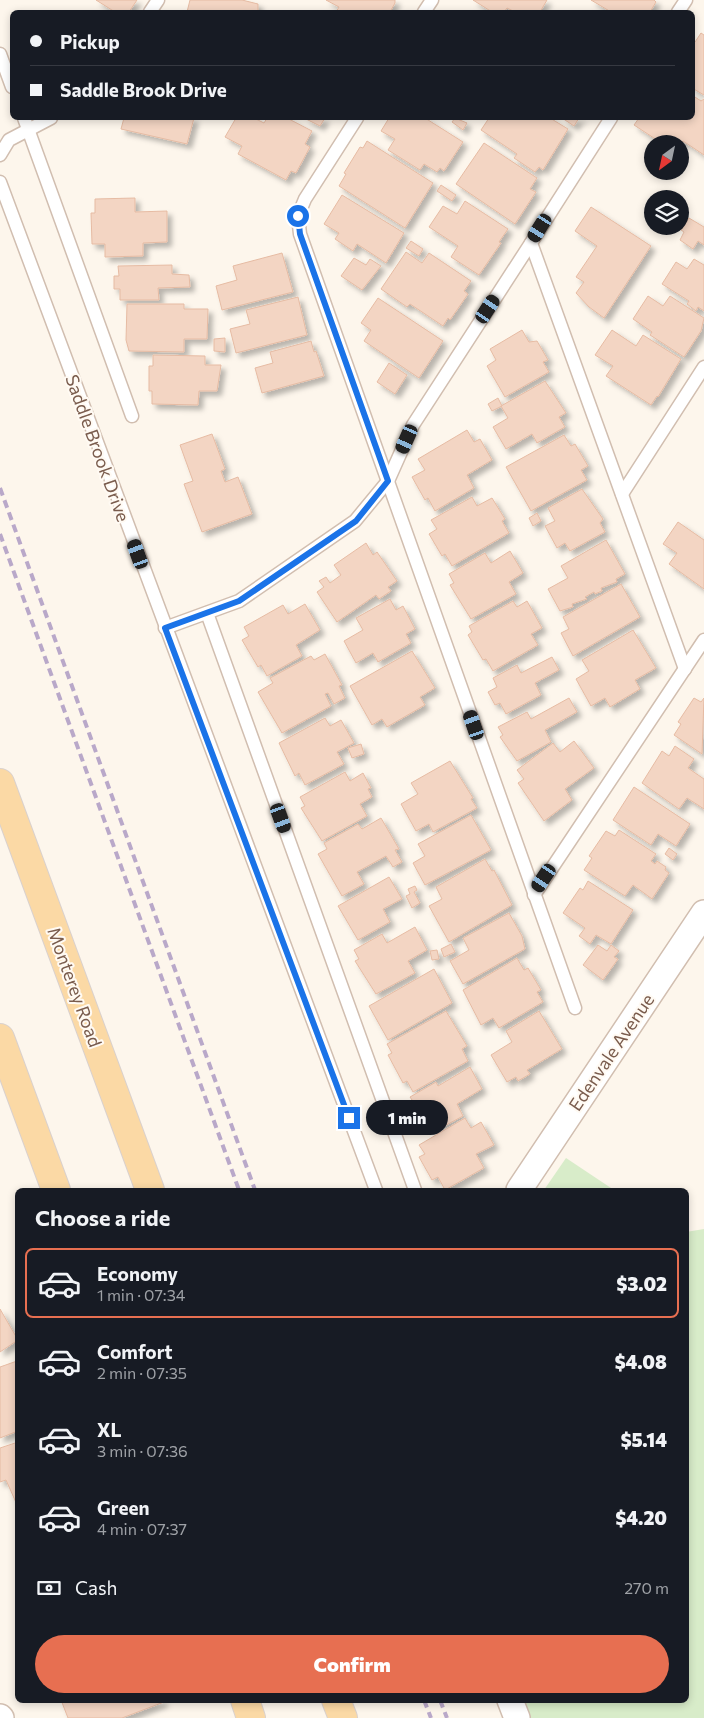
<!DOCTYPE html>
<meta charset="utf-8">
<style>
:root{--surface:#171b24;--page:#242831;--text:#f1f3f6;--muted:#9ea1a6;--line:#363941;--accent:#e76f51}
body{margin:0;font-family:Commissioner,sans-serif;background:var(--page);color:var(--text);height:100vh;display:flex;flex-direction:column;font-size:19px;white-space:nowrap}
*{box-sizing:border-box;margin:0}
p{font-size:16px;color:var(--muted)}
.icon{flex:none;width:28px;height:28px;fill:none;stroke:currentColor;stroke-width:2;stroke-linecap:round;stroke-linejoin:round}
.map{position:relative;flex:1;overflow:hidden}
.details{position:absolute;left:15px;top:1188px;width:674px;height:515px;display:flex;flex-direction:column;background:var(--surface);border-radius:8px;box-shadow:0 2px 8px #0003}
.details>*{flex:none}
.hud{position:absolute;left:10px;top:10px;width:685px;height:110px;border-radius:8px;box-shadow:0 2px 8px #0003;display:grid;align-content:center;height:110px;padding:0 20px;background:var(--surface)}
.needle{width:32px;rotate:213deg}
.tools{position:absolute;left:644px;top:135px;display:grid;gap:10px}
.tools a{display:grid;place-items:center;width:45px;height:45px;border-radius:50%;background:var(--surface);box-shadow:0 2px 8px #0003;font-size:25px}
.end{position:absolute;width:22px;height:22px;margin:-11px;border:6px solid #1a73e8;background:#fff;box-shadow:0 0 0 2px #fff}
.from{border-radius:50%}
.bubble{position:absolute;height:35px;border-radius:18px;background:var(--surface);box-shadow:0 2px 8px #0003;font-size:16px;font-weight:800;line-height:35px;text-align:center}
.car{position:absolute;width:15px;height:30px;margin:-15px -8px;border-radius:6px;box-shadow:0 0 4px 1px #0007;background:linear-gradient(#222 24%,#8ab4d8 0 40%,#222 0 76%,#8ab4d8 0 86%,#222 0)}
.hud b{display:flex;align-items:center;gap:18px;height:48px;font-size:19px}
.hud b+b{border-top:1px solid var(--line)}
.hud i{width:12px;height:12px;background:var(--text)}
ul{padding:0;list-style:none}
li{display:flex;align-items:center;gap:15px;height:70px;margin:0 10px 8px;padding:0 10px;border:2px solid transparent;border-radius:8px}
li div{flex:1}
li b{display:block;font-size:19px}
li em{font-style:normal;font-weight:800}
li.current{border-color:var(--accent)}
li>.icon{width:45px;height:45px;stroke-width:1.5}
h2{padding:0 20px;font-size:22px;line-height:60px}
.pay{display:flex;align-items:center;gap:12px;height:55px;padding:0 20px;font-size:19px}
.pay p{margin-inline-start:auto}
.button{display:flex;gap:10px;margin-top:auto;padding:10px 20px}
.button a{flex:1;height:58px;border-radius:30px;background:var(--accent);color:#fff;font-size:20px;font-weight:800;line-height:58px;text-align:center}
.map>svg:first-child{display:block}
.green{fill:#d8ecc9}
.building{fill:#f3d5c3;stroke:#e6bba3;filter:url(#shadow)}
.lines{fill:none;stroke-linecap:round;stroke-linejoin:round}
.lane-casing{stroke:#d1beb0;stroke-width:15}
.street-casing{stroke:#d1beb0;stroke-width:28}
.primary-casing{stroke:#dad1cd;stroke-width:30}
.lane{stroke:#fff;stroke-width:12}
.street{stroke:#fff;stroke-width:25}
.primary{stroke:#fbd9a5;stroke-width:28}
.rail{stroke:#b9a8c9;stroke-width:4;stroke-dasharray:8 5;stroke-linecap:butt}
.route{stroke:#1a73e8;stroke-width:6}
.labels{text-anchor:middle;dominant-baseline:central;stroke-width:4;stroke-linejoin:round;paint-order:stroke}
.street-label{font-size:18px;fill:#7a5c4d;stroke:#fffaf3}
</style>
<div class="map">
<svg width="704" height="1718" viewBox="0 0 704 1718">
<defs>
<filter id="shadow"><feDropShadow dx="4.5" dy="4.5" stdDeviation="2.5" flood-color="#0004"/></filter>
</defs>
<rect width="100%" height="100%" fill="#fdf6ec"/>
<!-- green -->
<g class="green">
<polygon points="566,1158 614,1190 544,1190"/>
<polygon points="704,1229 704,1718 529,1718 523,1700 686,1700 686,1232"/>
</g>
<!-- building -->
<g class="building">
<polygon points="96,0 137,0 129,12 115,12"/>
<polygon points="190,0 242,0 258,4 258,11 187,12"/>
<polygon points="326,0 395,0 395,3 390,12 336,12 339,7"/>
<polygon points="473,0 547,0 540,12 515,12 507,8 504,12 492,12"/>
<polygon points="591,0 654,0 656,2 650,12 611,12"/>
<polygon points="701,33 704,35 704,95 692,88 692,40 695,42"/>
<polygon points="692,95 701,101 704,99 704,155 683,141 680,145 663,144 634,125 639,118 692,118"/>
<polygon points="124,118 194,118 187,144 121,129"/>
<polygon points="236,118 254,118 264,123 267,118 287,118 312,131 305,144 310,147 296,173 291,171 286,180 238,154 242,146 225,137"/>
<polygon points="304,118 325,118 320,126"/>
<polygon points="389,118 425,118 463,142 444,171 440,168 437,172 424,164 420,170 388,150 395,139 381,131"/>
<polygon points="455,118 467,123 463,130 452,122"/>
<polygon points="489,118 550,118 568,129 543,170 539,167 535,172 514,158 517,154 481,130"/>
<polygon points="562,118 582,118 581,120 579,118 574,126"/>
<polygon points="367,141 433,183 405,228 339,186 346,174 344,173 360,147 363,148"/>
<polygon points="484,143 537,178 530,189 536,192 515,224 456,184"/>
<polygon points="441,185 456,195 452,201 437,191"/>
<polygon points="342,195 404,233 386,263 357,244 353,251 335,239 339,233 324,224"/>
<polygon points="135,198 135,212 167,211 167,242 143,243 143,256 105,257 105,244 92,244 91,213 95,213 95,199"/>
<polygon points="465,201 508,229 499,242 501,243 479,275 451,257 458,246 429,227 443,206 457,214"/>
<polygon points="591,207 651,246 604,318 589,307 576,293 584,282 576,277 597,246 575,231"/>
<polygon points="689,218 704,227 704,245 698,241 693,249 680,240 684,232 681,230"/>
<polygon points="411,241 423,249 419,256 406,248"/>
<polygon points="406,252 422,263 429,253 471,281 464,291 468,294 450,320 448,318 443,326 410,304 407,307 381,289"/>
<polygon points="282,253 293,292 222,310 216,286 237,280 233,266"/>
<polygon points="354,258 366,265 370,259 381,266 362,290 341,276"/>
<polygon points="694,259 704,265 704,311 698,307 696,311 687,304 689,301 662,284 676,262 687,269"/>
<polygon points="172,265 172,274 189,275 190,287 158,288 159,300 120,300 120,289 114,289 114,276 119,276 118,266"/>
<polygon points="648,296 663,306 670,296 704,318 701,331 684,357 650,335 652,332 633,319"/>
<polygon points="298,297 307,335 236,353 230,329 250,324 246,310"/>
<polygon points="378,298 443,341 419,378 364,341 371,330 361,323"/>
<polygon points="127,304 184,304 184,309 208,309 207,339 184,339 184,352 129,351 126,340"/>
<polygon points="522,330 529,342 537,341 548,360 543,362 549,372 505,397 487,366 496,360 490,349"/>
<polygon points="612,330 636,346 643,335 681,359 658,397 657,396 651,405 606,376 613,366 595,355"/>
<polygon points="225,338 225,352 214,351 214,339"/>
<polygon points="311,341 314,352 316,351 324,376 262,393 255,368 273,363 270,352"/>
<polygon points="153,355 205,356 205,365 221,365 217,391 199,391 198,405 152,404 152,391 149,391 149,366 153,366"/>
<polygon points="389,363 407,375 395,394 377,382"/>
<polygon points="545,381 566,413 559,417 565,427 537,443 532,434 506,449 493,427 508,418 501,406"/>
<polygon points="498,398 502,406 492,411 488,404"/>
<polygon points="467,430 474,442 480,439 492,460 467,475 474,488 435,511 428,498 425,500 412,477 425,470 418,459"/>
<polygon points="212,434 225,469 221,471 225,482 238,477 252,514 202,532 184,484 193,481 180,445"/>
<polygon points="564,435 571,446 575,444 588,466 581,470 587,480 531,511 506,467"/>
<polygon points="582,489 603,519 600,523 605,532 570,551 565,543 557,548 545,526 555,521 548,508"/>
<polygon points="472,497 477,506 492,498 505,519 502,521 509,533 452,566 445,554 442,556 429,534 437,529 431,520"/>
<polygon points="537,513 541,521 533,526 529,518"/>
<polygon points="678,522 704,540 704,589 669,564 677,553 663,544"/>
<polygon points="606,540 625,574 616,579 617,582 601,588 602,591 595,594 594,592 585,597 587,599 572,604 573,607 560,611 548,589 568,578 561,566"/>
<polygon points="366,543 373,555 377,552 397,581 388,587 391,591 379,599 376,595 337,622 317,592 324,587 319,581 326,577 330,583 341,575 334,565"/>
<polygon points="510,551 523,573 509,582 516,594 471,619 450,585 454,583 449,574 485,553 491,563"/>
<polygon points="621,584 640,617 573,656 561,633 569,629 563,617"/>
<polygon points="390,599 396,610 403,606 415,629 406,634 411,643 378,662 373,653 356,663 344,641 363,630 356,618"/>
<polygon points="513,601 517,607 527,601 542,628 531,634 538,645 493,671 486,659 483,660 468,635 472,632 469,626"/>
<polygon points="305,604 320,630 296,645 302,656 267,676 261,665 258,667 242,640 249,636 244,627 283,605 288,614"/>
<polygon points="633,630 656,668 635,680 640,689 610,707 605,698 591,706 576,679 589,671 582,660"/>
<polygon points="412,651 435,688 420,697 425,705 387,727 382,719 372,725 350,686"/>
<polygon points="325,654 342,685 339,686 345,698 334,704 328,693 325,694 331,706 282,733 258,692 273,683 270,678 311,656 314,660"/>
<polygon points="552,657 559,670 535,683 541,695 506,714 500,703 495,705 488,692 497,687 493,678 517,665 521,673"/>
<polygon points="569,698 577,712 545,730 551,742 517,761 500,737 503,735 498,727 527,712 531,719"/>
<polygon points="694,698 701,702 704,698 702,754 674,735 681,724 678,722"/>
<polygon points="325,718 330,726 341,720 354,743 337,752 344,764 305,785 299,773 295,776 279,743"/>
<polygon points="574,741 594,768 565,789 572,800 544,821 518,783 524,779 517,770 553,743 560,752"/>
<polygon points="361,744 364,754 352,758 348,748"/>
<polygon points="675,746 694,759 688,768 704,779 704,809 687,798 679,809 642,783 662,751 669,756"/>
<polygon points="450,761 473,798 471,799 477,808 433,832 429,824 416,831 401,804 418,794 411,783"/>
<polygon points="345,772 350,781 363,773 371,788 368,789 372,797 360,804 367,816 322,841 301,808 305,806 300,797"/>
<polygon points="634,787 690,824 676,846 658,834 651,845 613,820"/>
<polygon points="471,815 491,850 425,885 413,863 425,856 418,844"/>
<polygon points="381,818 399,849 395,850 402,862 393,867 386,856 357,872 364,884 342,896 318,854 327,849 324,843 358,824 362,829"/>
<polygon points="619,830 656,854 651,861 655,864 657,861 666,867 665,870 669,873 652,899 633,885 625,896 584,870 592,858 589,856 606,831 615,836"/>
<polygon points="669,848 677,854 673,860 665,854"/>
<polygon points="485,859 492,871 494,870 512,905 449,942 429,906 442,899 436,887"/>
<polygon points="389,877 402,899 383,909 390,922 358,940 338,906"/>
<polygon points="588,881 633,910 611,944 596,935 590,944 579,936 585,928 563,913 580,888 583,890"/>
<polygon points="415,886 417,890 414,892 420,903 412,908 406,896 410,894 408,889"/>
<polygon points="509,913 522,936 525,949 463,984 450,961 469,950 463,938"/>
<polygon points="415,927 427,950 408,961 415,973 376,994 355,961 359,959 354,950 382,934 387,943"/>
<polygon points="451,944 455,952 444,957 441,949"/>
<polygon points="598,945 607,951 611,945 619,951 614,957 618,959 603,980 583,965"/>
<polygon points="437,950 439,959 432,960 430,951"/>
<polygon points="517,958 524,970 528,968 541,990 537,992 543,1002 499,1028 493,1018 481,1025 463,990"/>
<polygon points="434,969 452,1003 388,1040 369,1006"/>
<polygon points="446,1011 467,1046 462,1049 468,1061 413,1092 407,1081 403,1083 388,1055 392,1053 387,1044"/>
<polygon points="539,1011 562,1049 527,1070 530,1074 518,1081 516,1077 507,1082 491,1055 512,1042 506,1031"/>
<polygon points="470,1067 482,1089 457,1104 463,1116 435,1131 429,1120 417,1127 404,1105 412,1100 410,1097 436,1082 438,1086"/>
<polygon points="465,1118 471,1128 481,1122 494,1145 476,1154 484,1168 445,1190 438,1177 432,1180 419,1157 425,1154 419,1145"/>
<polygon points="0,1309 18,1340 0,1352"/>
<polygon points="17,1361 18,1431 0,1438 0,1367"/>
<polygon points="18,1442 18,1507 6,1480 0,1482 0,1448"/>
<polygon points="61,1700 163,1700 164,1702 122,1718 68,1718"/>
</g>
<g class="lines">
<!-- lane casing -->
<g class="lane-casing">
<g id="lane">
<polyline points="150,12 158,0"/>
<polyline points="424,12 432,0"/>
<polyline points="678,12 686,0"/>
<polyline points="0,54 12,87"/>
<polyline points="24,118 132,416"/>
<polyline points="357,118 305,199 298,216 300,234 575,1008"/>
<polyline points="611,118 531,243 685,669"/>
<polyline points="0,155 9,140 51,118"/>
<polyline points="0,182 376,1190"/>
<polyline points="622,494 704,367"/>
<polyline points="207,613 415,1190"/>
<polyline points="165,628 239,601 355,521 388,481 413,425 531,243"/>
<polyline points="534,895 704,640"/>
</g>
</g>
<!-- street casing -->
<g class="street-casing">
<g id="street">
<polyline points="519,1190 704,913"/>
<polyline points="510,1700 517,1718"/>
<polyline points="0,1717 1,1718"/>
</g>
</g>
<!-- primary casing -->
<g class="primary-casing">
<g id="primary">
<polyline points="0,783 150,1190"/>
<polyline points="0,1038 56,1190"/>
<polyline points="245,1700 251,1718"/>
<polyline points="336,1700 343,1718"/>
</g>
</g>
<!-- lane -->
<use href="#lane" class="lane"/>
<!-- street -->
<use href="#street" class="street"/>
<!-- primary -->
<use href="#primary" class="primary"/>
<!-- rail -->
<g class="rail">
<polyline points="0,488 255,1190"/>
<polyline points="0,534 239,1190"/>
<polyline points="424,1700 431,1718"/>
<polyline points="440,1700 447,1718"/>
</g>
</g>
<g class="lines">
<!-- route -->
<polyline class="route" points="298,216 300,234 388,481 356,521 239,601 165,628 349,1118"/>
</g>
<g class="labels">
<!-- street labels -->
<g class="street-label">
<text transform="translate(98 448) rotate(70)">Saddle Brook Drive</text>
<text transform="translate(75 987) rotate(70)">Monterey Road</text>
<text transform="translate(611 1052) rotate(-56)">Edenvale Avenue</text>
</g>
</g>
</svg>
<div class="tools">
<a><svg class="needle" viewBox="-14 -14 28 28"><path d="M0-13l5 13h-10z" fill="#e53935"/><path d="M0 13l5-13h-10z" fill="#9ea1a6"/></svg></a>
<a><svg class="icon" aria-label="layers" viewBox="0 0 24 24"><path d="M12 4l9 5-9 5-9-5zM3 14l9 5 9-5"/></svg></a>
</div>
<i class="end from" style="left:298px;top:216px"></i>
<i class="end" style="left:349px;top:1118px"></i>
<div class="bubble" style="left:366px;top:1100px;width:82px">1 min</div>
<i class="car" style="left:540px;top:228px;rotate:212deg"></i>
<i class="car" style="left:488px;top:309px;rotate:33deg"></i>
<i class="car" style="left:407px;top:439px;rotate:204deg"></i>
<i class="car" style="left:138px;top:554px;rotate:340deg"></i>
<i class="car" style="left:474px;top:725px;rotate:341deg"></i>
<i class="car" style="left:281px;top:818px;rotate:160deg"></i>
<i class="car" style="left:544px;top:878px;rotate:214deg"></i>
<div class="hud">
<b><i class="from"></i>Pickup</b>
<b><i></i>Saddle Brook Drive</b>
</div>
<section class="details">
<h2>Choose a ride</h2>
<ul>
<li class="current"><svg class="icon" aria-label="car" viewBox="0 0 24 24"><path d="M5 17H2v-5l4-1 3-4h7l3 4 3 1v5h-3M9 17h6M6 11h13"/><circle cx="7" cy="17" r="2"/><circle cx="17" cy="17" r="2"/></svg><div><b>Economy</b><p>1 min · 07:34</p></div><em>$3.02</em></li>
<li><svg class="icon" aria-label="car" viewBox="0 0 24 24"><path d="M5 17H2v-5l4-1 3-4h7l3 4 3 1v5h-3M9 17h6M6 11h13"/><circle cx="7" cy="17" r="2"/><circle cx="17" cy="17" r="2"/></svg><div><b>Comfort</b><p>2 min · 07:35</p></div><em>$4.08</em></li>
<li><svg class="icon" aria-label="car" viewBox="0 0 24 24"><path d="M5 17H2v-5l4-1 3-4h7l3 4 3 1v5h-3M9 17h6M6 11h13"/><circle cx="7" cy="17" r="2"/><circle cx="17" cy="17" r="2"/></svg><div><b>XL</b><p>3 min · 07:36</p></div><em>$5.14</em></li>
<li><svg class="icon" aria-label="car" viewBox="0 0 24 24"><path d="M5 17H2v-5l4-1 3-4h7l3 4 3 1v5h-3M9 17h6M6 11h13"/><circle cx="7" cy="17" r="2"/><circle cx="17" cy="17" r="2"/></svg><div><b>Green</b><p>4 min · 07:37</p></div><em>$4.20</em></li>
</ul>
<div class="pay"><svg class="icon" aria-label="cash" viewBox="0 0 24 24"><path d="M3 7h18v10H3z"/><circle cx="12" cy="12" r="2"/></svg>Cash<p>270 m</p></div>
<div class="button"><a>Confirm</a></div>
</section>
</div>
